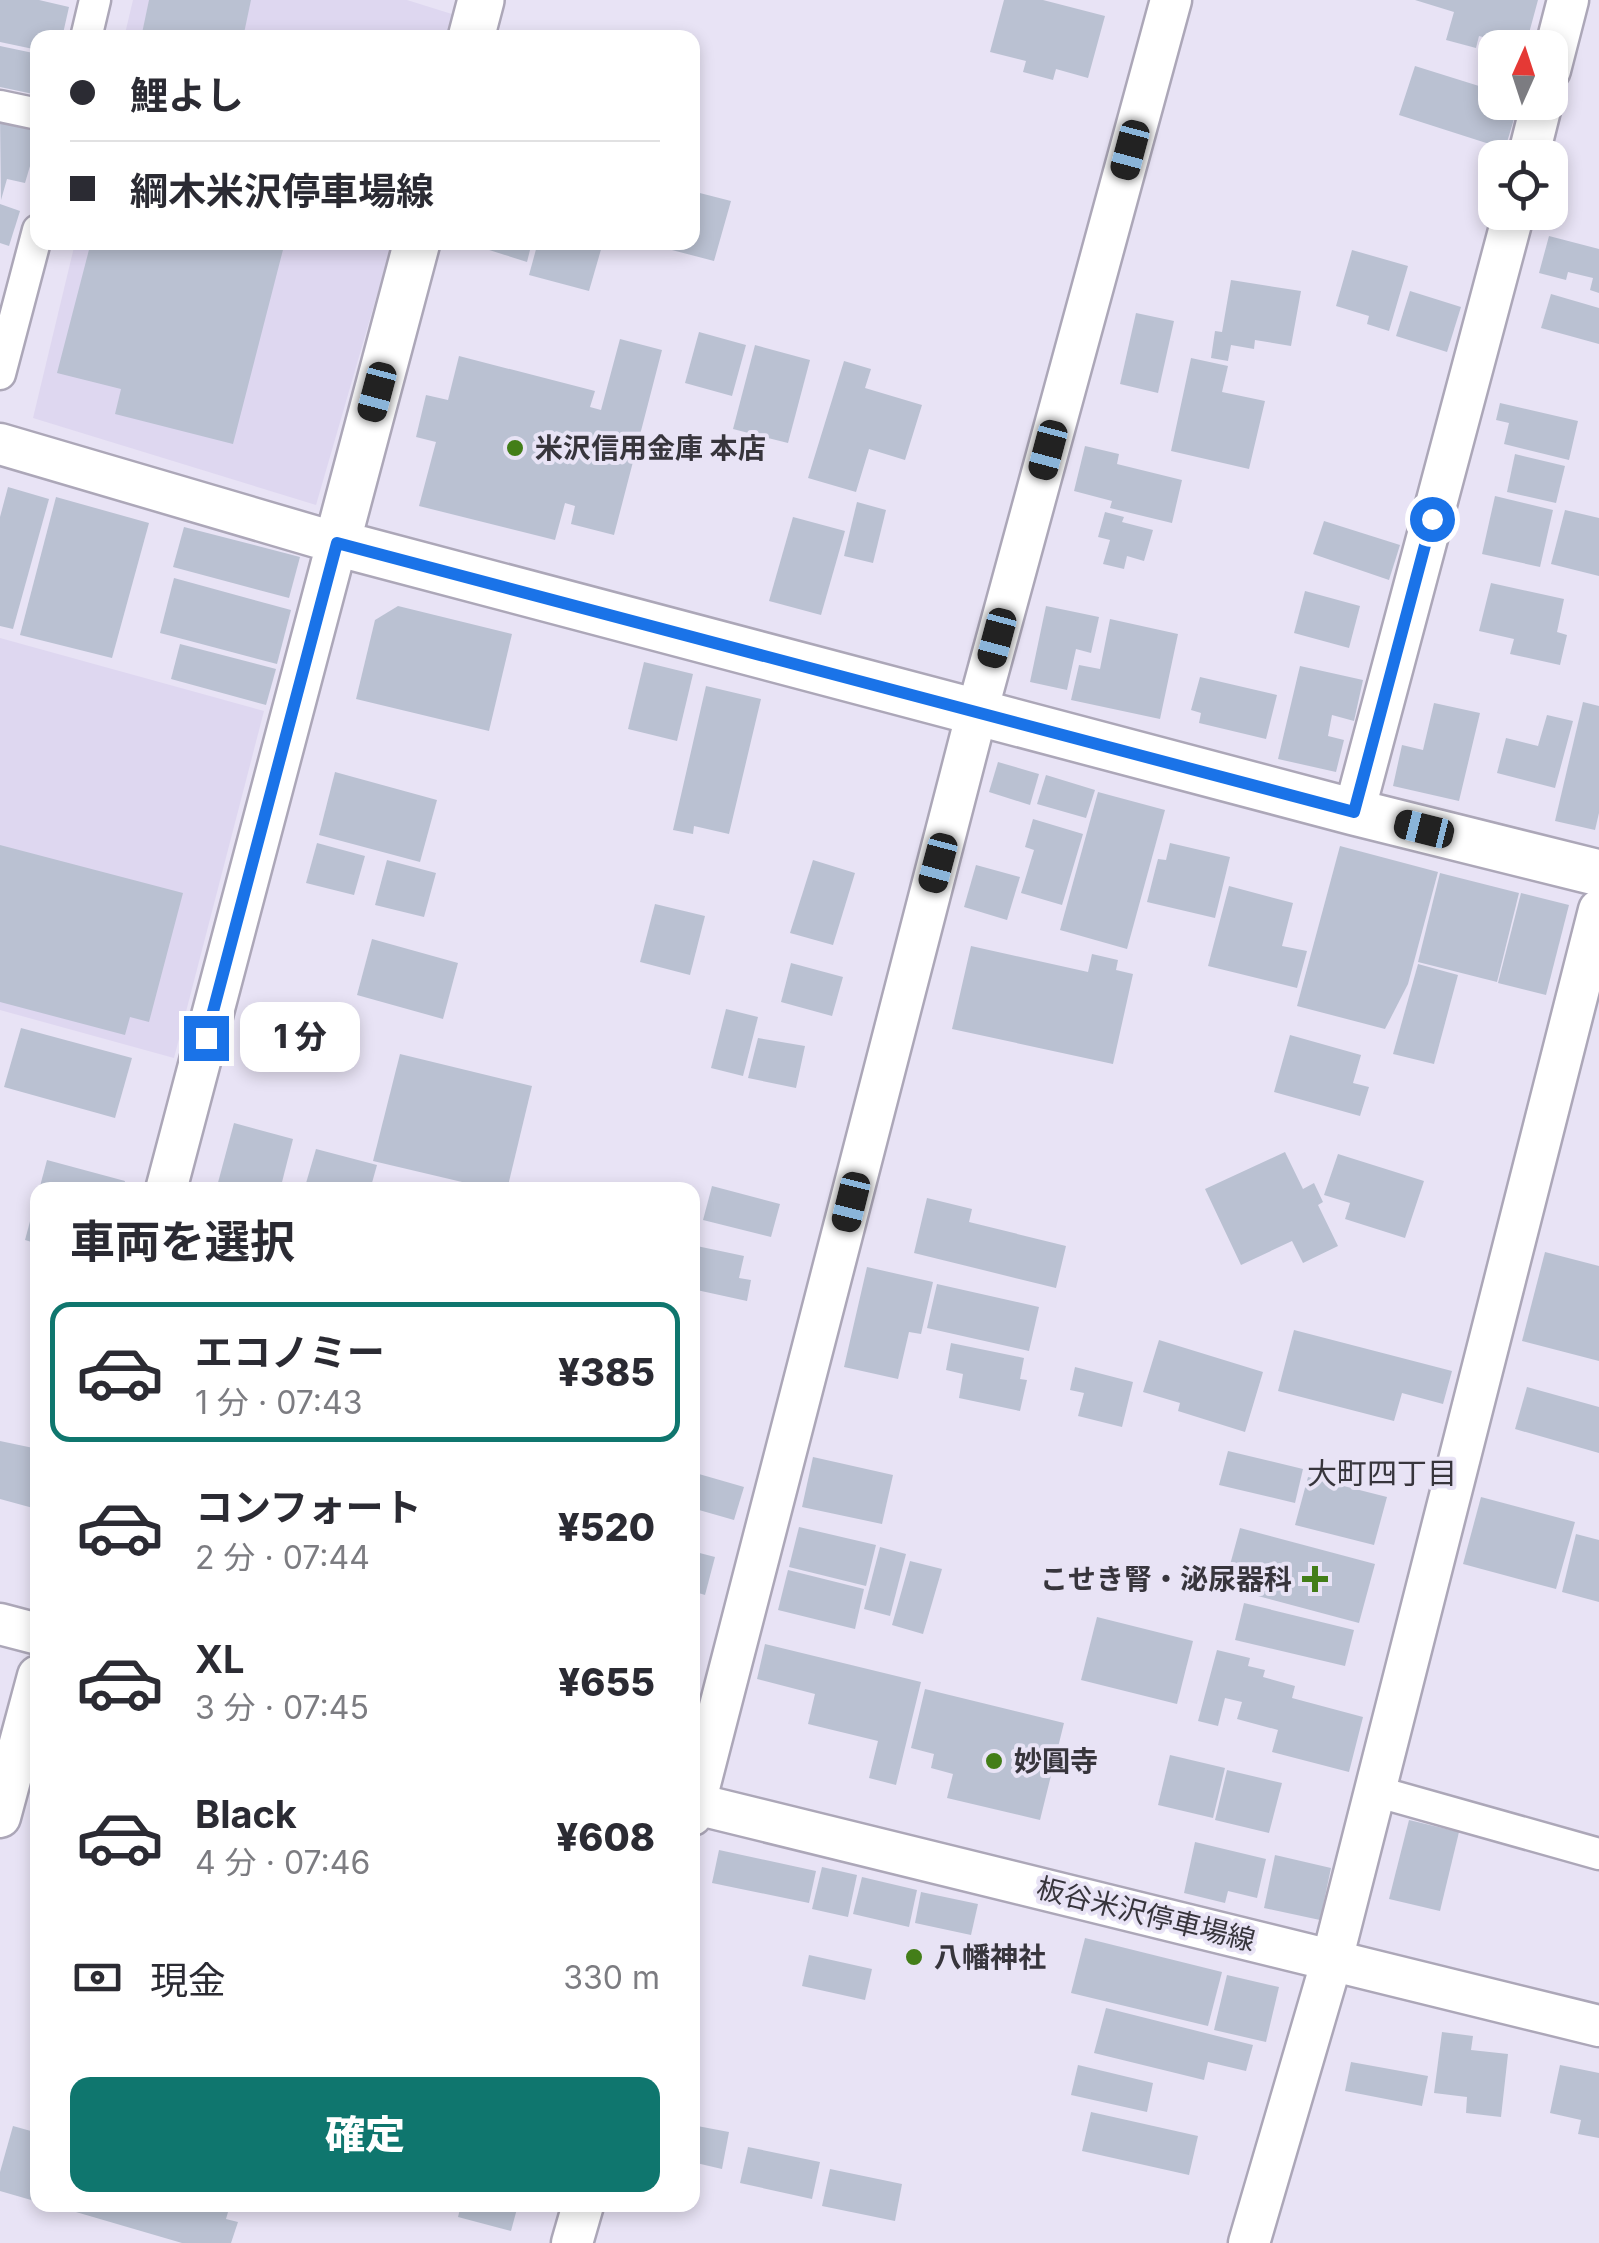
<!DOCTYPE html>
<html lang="ja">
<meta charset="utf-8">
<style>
:root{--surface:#fff;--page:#f7f7f7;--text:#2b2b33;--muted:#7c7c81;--line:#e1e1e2;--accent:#0f766e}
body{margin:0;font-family:Inter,"Noto Sans JP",sans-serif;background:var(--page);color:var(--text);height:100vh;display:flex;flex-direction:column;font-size:38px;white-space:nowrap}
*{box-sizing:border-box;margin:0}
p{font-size:32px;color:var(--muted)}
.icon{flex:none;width:55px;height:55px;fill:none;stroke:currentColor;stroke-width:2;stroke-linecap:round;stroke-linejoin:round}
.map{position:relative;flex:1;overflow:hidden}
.details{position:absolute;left:30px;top:1182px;width:670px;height:1030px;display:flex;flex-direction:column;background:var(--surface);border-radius:20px;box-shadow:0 5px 15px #0003}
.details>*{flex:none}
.guide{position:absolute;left:30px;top:30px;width:670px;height:220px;border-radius:20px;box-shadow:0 5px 15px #0003;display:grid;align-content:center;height:220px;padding:0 40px;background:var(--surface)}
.needle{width:65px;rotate:3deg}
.fabs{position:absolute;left:1478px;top:30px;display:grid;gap:20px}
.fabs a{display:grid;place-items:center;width:90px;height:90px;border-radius:20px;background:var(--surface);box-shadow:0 5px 15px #0003;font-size:50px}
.end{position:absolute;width:45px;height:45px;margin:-22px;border:12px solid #1a73e8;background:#fff;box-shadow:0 0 0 5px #fff}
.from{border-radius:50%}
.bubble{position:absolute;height:70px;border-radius:20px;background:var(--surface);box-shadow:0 5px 15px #0003;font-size:32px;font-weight:800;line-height:70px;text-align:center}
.car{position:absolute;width:30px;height:60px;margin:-30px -15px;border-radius:12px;box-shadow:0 0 8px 2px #0007;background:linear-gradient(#222 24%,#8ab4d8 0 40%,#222 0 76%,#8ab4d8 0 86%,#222 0)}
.guide b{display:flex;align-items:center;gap:35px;height:95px;font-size:38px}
.guide b+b{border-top:2px solid var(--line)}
.guide i{width:25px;height:25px;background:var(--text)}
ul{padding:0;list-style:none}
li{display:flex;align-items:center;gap:30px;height:140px;margin:0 20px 15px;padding:0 20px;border:5px solid transparent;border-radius:20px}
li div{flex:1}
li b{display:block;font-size:38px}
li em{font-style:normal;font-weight:800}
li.current{border-color:var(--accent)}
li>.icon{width:90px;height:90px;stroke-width:1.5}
h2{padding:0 40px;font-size:45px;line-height:120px}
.pay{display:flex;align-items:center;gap:25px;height:110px;padding:0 40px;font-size:38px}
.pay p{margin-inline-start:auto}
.cta{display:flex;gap:20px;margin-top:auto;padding:20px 40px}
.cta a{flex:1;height:115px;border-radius:20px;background:var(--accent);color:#fff;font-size:40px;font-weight:800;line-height:115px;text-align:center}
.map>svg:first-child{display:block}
.built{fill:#ded7f0}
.building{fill:#bac1d2}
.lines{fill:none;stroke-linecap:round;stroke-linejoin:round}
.street-casing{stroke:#aca7b8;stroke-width:35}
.secondary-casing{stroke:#aca7b8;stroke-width:45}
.primary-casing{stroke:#aca7b8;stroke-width:50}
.street{stroke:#fff;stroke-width:30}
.secondary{stroke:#fff;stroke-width:40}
.primary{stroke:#fff;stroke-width:45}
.route{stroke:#1a73e8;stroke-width:12}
.poi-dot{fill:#437e18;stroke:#e8e3f5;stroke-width:4}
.labels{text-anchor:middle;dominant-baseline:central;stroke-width:8;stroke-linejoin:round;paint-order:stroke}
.poi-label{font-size:28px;font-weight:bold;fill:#37353c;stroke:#e8e3f5;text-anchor:start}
.street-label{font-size:28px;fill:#37353c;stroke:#e8e3f5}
.neighbourhood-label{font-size:30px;fill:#37353c;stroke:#e8e3f5}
</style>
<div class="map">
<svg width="1599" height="2243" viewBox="0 0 1599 2243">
<rect width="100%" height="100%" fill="#e8e3f5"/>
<!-- built -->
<g class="built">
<polygon points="133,0 407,0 455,15 449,37 124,38"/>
<polygon points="75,243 392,243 316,505 33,418"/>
<polygon points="0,638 264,711 174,1058 0,1010"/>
</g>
<!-- building -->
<g class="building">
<polygon points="0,0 39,0 69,7 62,38 38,38 38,50 0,42"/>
<polygon points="149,0 251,0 243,38 141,38"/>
<polygon points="1004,0 1043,0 1105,16 1088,78 1056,69 1053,80 1023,72 1026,61 990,52"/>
<polygon points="1415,0 1538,0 1525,48 1479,36 1476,48 1446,40 1454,12"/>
<polygon points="0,46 38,54 38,95 0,87"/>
<polygon points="1415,66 1495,91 1495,102 1519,102 1505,149 1399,115"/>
<polygon points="0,115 38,125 38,139 25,183 7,179 1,200"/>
<polygon points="692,191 731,201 714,261 649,244 692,242"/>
<polygon points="0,204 20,211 9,246 0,243"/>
<polygon points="1549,236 1599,249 1599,293 1590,290 1593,278 1568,272 1566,280 1539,273"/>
<polygon points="91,242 285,242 233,444 115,414 121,389 57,373"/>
<polygon points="464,242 532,242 527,262"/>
<polygon points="538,242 589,242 602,246 589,291 529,275"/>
<polygon points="1352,250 1408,266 1389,331 1367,324 1369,316 1336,306"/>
<polygon points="1231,280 1301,291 1291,346 1255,340 1254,349 1231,345 1228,361 1211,358 1215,331 1222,332"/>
<polygon points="1410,291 1461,307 1447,352 1396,336"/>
<polygon points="1551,294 1599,308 1599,344 1541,328"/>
<polygon points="1136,313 1174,321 1158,393 1120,384"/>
<polygon points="699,332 746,345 732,396 685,383"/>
<polygon points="620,339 662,350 614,535 571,524 575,506 565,503 555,540 419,506 436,442 416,437 426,395 448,400 459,356 595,391 590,407 601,410"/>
<polygon points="755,345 810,360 788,443 733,429"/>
<polygon points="1191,358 1228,366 1222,392 1265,401 1249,469 1171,451"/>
<polygon points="844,361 871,369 865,388 922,405 905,460 869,449 856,492 808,478"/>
<polygon points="1500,403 1578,421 1569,460 1504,444 1509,423 1496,420"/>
<polygon points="1085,446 1119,454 1117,464 1182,480 1172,523 1110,508 1112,501 1074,491"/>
<polygon points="1515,454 1565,466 1556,503 1507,492"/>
<polygon points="8,487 49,499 13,629 0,626 0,517"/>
<polygon points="1495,496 1553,510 1540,567 1482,554"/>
<polygon points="56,497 149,523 112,658 20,635"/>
<polygon points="857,502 886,510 873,563 844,556"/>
<polygon points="1565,510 1599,518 1599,576 1551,564"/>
<polygon points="1105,512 1124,517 1122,522 1153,530 1144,561 1127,556 1124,569 1103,564 1110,540 1098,537"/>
<polygon points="793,517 845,531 821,615 769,601"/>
<polygon points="1324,521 1400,545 1389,580 1313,554"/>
<polygon points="184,527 300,557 289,598 173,567"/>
<polygon points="174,578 291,610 277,664 160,633"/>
<polygon points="1491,583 1564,599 1557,632 1567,635 1560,665 1510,654 1514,639 1479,631"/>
<polygon points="1305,591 1360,606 1349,648 1294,633"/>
<polygon points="398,606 512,634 489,731 356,699 375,620"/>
<polygon points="1046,606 1099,617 1091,653 1076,649 1067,690 1030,682"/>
<polygon points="1110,619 1178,634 1160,719 1071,700 1079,665 1100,669"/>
<polygon points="180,644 276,669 266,705 171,679"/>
<polygon points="644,662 693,674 677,741 628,729"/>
<polygon points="1300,666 1363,680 1354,721 1332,715 1328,736 1344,740 1336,772 1278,759"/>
<polygon points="1200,677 1277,695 1266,739 1199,723 1201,713 1191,710"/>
<polygon points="706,686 761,699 729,834 694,826 693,834 673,830"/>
<polygon points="1583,702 1599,706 1599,813 1595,830 1555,821"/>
<polygon points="1434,703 1480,713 1459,801 1393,786 1402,745 1423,750"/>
<polygon points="1547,715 1573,721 1555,788 1497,773 1506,738 1538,746"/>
<polygon points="998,762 1039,774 1030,805 989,792"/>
<polygon points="335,772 437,800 420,862 319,835"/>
<polygon points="1046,775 1095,790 1086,818 1037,804"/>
<polygon points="1098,792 1165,810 1127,949 1060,930"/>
<polygon points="1033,819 1083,834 1062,905 1021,893 1034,850 1025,847"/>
<polygon points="317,843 365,856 354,895 306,883"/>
<polygon points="1170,843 1230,857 1215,918 1147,902 1158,859 1166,860"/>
<polygon points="0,845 183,893 149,1022 130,1017 125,1035 0,1002"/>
<polygon points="1340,846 1438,872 1408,984 1385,1029 1297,1006"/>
<polygon points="387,860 436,873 424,917 375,905"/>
<polygon points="813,860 855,873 833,945 790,933"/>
<polygon points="976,865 1020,877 1007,920 964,907"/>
<polygon points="1440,873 1519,893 1497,982 1418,962"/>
<polygon points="1229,886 1293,903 1282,946 1307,951 1297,988 1208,966"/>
<polygon points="1521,893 1569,905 1546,995 1498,983"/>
<polygon points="655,904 705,916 690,975 640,962"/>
<polygon points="372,939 458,963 443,1019 357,995"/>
<polygon points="971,946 1088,972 1092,954 1118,960 1116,970 1133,974 1113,1064 952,1029"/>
<polygon points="791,963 843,977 832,1016 781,1002"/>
<polygon points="1418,964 1458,975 1434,1064 1393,1054"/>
<polygon points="726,1009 758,1017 743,1076 711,1068"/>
<polygon points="21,1028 132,1058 115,1118 4,1087"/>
<polygon points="1290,1035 1361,1055 1353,1083 1369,1087 1360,1116 1274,1092"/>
<polygon points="758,1038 805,1046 796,1088 748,1078"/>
<polygon points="400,1054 532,1086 507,1190 496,1190 373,1161"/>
<polygon points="234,1123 293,1139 280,1190 216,1190"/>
<polygon points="316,1149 377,1165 370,1190 304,1190"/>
<polygon points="1285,1152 1303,1189 1314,1183 1323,1202 1318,1205 1338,1246 1303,1263 1292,1241 1241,1265 1205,1189"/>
<polygon points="1338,1154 1424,1181 1405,1238 1345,1219 1350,1203 1324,1195"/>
<polygon points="47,1160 125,1181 123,1190 39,1190"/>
<polygon points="712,1186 780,1204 771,1237 703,1220"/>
<polygon points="927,1198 972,1209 969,1222 1066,1246 1056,1288 914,1253"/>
<polygon points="36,1199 38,1199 38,1244 25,1240"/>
<polygon points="692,1245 744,1256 739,1278 751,1280 747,1301 692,1289"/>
<polygon points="1545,1252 1599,1266 1599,1361 1522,1341"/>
<polygon points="867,1267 933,1282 921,1334 909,1332 898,1379 844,1367"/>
<polygon points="937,1284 1039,1307 1029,1351 927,1328"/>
<polygon points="1294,1330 1452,1371 1443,1404 1402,1393 1394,1421 1278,1391"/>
<polygon points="1159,1340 1263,1372 1245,1432 1178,1411 1180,1403 1143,1392"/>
<polygon points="951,1343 1024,1358 1020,1379 1027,1380 1020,1411 959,1398 963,1374 946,1370"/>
<polygon points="1075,1367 1133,1382 1122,1427 1078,1416 1084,1393 1070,1390"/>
<polygon points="1527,1387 1599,1407 1599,1453 1515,1429"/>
<polygon points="0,1441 38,1449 38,1491 33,1508 0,1499"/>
<polygon points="1228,1451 1303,1469 1295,1503 1219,1485"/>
<polygon points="813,1457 893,1475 882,1524 802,1507"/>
<polygon points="692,1472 744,1487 734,1520 692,1508"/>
<polygon points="1308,1477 1387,1497 1374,1545 1295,1525"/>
<polygon points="1481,1497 1575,1522 1556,1589 1463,1564"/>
<polygon points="799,1527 876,1545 866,1586 789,1567"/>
<polygon points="1240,1528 1375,1564 1359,1623 1224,1587"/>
<polygon points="1576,1534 1599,1540 1599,1602 1562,1592"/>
<polygon points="880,1547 906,1554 890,1616 864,1609"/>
<polygon points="692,1551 715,1557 705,1595 692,1591"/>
<polygon points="910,1561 942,1569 923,1634 892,1625"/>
<polygon points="788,1570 864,1589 855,1629 778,1610"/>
<polygon points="1244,1603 1354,1630 1345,1666 1235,1640"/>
<polygon points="1097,1617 1193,1641 1177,1704 1081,1680"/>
<polygon points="765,1644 921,1682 896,1785 869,1778 878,1741 808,1724 815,1694 757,1679"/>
<polygon points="1217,1650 1250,1658 1248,1666 1265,1670 1263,1677 1295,1686 1292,1698 1363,1717 1349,1772 1272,1752 1278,1730 1237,1719 1242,1702 1225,1698 1218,1726 1198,1721"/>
<polygon points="925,1689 1064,1723 1040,1820 947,1798 953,1774 931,1768 934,1754 911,1748"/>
<polygon points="1170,1755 1225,1768 1213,1818 1158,1805"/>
<polygon points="1227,1770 1282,1783 1269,1833 1215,1820"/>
<polygon points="1409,1820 1459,1832 1440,1911 1389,1899"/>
<polygon points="1195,1842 1266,1859 1257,1898 1228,1891 1225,1903 1184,1893"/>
<polygon points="719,1850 816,1871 809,1903 712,1883"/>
<polygon points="1275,1855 1331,1868 1320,1920 1264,1908"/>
<polygon points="822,1867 857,1875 848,1917 812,1909"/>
<polygon points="862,1877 917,1890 909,1927 853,1914"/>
<polygon points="921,1892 978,1904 971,1935 915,1923"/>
<polygon points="1085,1938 1222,1972 1208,2026 1071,1993"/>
<polygon points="809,1955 872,1969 865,2000 802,1986"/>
<polygon points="1227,1975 1279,1987 1266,2042 1214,2030"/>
<polygon points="1106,2008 1253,2045 1246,2071 1208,2062 1204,2080 1094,2053"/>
<polygon points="1442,2032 1473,2036 1471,2050 1508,2054 1501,2117 1466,2113 1467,2097 1434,2093"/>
<polygon points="1351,2062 1428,2076 1422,2106 1345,2091"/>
<polygon points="1078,2065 1153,2083 1147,2112 1071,2095"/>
<polygon points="1560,2065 1599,2073 1599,2138 1578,2134 1581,2120 1550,2113"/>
<polygon points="1091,2112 1198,2136 1189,2175 1082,2151"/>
<polygon points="692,2125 729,2132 722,2169 692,2162"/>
<polygon points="13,2126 38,2133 38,2202 0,2191 0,2172"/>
<polygon points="748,2147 820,2162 812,2199 740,2183"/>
<polygon points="830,2169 902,2184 895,2221 822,2206"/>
<polygon points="52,2205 230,2205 226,2219 238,2222 231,2243 182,2243"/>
<polygon points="461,2205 518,2205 511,2231 458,2217"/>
</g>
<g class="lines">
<!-- street casing -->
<g class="street-casing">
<g id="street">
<polyline points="86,38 95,0"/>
<polyline points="0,106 38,114"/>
<polyline points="0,374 38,230"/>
<polyline points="1375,1791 1599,1854"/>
</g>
</g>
<!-- secondary casing -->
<g class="secondary-casing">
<g id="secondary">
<polyline points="1550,70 1568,0"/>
<polyline points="1528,158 1542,102"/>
<polyline points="0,444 337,543 166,1190"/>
<polyline points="1354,812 1514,212"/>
<polyline points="0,1624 38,1634"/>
<polyline points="692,1803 1599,2026"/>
<polyline points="692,1815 977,712 1171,0"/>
<polyline points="0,1817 38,1676"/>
<polyline points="572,2243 583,2205"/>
<polyline points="1249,2243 1332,1960 1599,910"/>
</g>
</g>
<!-- primary casing -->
<g class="primary-casing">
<g id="primary">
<polyline points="471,38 481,0"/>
<polyline points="417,242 337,543 1354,812 1599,873"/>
</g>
</g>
<!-- street -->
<use href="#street" class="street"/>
<!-- secondary -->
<use href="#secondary" class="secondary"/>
<!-- primary -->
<use href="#primary" class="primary"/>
</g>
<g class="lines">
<!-- route -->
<polyline class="route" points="206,1038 337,543 1354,812 1432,519"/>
</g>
<!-- markers -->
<g class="poi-dot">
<circle cx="515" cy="448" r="10"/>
<path d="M1310 1564h10v10h10v10h-10v10h-10v-10h-10v-10h10z"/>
<circle cx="994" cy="1761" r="10"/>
<circle cx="914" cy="1957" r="10"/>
</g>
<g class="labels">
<!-- poi labels -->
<g class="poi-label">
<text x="535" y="448">米沢信用金庫 本店</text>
<text x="1292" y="1579" text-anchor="end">こせき腎・泌尿器科</text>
<text x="1014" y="1761">妙圓寺</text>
<text x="934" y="1957">八幡神社</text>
</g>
<!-- street labels -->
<g class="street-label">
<text transform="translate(1146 1914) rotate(14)">板谷米沢停車場線</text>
</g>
<!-- neighbourhood labels -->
<g class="neighbourhood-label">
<text x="1382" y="1473">大町四丁目</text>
</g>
</g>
</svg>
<div class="fabs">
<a><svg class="needle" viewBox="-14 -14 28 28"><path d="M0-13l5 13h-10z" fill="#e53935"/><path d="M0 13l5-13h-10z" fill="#7c7c81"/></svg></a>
<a><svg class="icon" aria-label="locate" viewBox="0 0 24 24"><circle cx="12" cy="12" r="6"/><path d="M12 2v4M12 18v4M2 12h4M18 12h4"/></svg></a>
</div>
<i class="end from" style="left:1432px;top:519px"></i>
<i class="end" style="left:206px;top:1038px"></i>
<div class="bubble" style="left:240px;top:1002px;width:120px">1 分</div>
<i class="car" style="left:1130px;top:150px;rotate:195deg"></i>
<i class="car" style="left:377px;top:392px;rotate:195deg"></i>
<i class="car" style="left:1048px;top:450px;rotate:195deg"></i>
<i class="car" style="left:997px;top:638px;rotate:195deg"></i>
<i class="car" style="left:1424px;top:829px;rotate:284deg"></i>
<i class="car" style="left:938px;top:863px;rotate:195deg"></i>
<i class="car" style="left:851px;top:1202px;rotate:194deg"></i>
<div class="guide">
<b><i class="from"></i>鯉よし</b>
<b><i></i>綱木米沢停車場線</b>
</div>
<section class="details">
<h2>車両を選択</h2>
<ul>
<li class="current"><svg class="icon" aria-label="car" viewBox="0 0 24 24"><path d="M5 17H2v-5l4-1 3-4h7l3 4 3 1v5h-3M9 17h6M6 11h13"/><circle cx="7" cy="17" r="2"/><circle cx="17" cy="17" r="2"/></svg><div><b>エコノミー</b><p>1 分 · 07:43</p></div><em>¥385</em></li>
<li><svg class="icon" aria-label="car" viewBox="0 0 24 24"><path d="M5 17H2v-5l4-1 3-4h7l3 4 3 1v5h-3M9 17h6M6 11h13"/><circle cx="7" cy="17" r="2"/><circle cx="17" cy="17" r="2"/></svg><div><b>コンフォート</b><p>2 分 · 07:44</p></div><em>¥520</em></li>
<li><svg class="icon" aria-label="car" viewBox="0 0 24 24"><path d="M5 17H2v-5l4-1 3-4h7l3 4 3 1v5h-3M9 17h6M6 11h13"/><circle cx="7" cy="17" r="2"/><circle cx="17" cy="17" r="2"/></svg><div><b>XL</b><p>3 分 · 07:45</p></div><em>¥655</em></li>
<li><svg class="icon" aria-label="car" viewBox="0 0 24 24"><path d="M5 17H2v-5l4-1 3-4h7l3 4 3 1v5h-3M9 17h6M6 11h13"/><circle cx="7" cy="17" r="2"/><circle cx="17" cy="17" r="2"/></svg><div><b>Black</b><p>4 分 · 07:46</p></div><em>¥608</em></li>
</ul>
<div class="pay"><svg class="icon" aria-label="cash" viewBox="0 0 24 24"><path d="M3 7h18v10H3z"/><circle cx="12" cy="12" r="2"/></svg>現金<p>330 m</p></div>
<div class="cta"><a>確定</a></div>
</section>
</div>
